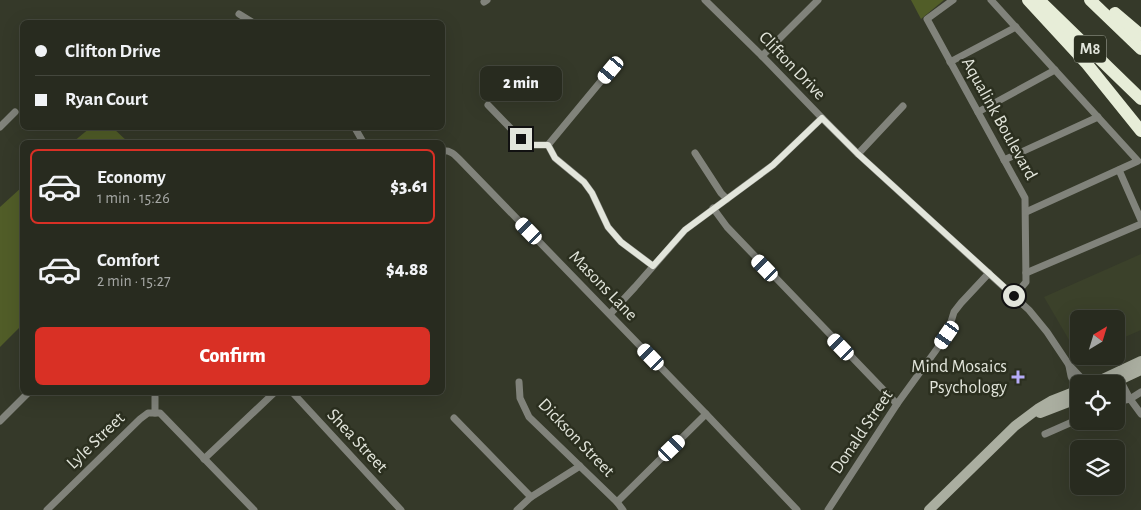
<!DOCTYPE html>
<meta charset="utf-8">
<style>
:root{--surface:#282b1f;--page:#34372c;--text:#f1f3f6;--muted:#a5a7a4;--line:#44473d;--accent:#d93025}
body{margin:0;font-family:"Alegreya Sans",sans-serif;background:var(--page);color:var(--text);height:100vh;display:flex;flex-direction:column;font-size:19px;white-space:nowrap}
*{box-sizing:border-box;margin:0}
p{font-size:16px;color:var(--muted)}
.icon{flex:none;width:28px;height:28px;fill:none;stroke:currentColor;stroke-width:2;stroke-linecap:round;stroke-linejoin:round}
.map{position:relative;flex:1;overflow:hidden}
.sheet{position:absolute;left:20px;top:140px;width:425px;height:255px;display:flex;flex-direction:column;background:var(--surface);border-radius:8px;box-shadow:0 5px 20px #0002,0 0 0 1px var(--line)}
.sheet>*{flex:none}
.hud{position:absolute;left:20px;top:20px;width:425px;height:110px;border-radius:8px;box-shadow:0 5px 20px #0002,0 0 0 1px var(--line);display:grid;align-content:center;height:110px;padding:0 15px;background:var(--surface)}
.needle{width:32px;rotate:38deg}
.fabs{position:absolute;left:1070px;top:310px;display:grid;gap:10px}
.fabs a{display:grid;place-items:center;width:55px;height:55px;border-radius:8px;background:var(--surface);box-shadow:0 5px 20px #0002,0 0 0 1px var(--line);font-size:25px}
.end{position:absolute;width:22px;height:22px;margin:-11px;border:6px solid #e2e5db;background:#111;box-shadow:0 0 0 2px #111}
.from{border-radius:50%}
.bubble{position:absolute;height:35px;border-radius:8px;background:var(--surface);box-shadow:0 5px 20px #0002,0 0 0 1px var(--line);font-size:16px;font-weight:800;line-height:35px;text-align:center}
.car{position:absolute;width:15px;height:30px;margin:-15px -8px;border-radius:6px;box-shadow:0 0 4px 1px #0007;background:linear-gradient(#fff 24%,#345 0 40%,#fff 0 76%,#345 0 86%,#fff 0)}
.hud b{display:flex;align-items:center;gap:18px;height:48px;font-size:19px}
.hud b+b{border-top:1px solid var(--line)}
.hud i{width:12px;height:12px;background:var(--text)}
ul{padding:9px 0 0;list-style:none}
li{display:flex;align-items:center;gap:15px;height:75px;margin:0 10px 8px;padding:0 5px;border:2px solid transparent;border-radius:8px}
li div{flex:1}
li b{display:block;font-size:19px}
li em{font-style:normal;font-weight:800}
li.selected{border-color:var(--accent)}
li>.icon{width:45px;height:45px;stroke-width:1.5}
.button{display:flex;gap:10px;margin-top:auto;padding:10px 15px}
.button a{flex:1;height:58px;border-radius:8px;background:var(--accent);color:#fff;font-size:20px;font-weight:800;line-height:58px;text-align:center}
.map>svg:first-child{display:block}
.built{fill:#3b412a}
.green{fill:#515d28}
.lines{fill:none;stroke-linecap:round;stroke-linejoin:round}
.street{stroke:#81837b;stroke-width:7}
.secondary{stroke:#aaaea0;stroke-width:10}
.highway{stroke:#e7edd8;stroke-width:12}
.route{stroke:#e2e5db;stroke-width:6}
.poi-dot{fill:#b6acf8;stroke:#2b2f1f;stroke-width:2}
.labels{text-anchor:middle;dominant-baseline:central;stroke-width:5;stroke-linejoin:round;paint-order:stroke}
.shield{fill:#2b2f1f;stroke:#abaea3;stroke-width:1}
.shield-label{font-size:16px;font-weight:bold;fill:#e2e5db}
.street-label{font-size:18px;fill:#e2e5db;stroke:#2b2f1f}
.poi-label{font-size:18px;fill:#e2e5db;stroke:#2b2f1f;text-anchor:end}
</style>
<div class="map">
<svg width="1141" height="510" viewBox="0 0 1141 510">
<rect width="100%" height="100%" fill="#353929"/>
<!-- built -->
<polygon class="built" points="1141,254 1141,330 1116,341 1116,319 1079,319 1079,356 1082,356 1079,357 1044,297"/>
<!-- green -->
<g class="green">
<polygon points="911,0 944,0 921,19"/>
<polygon points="90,128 113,128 128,142 73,142"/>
<polygon points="22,187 22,325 0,347 0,207"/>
</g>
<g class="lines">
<!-- street -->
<g class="street">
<polyline points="705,0 762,56 822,118 858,154 1029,310 1047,332 1069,365 1087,384"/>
<polyline points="953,0 927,19 1025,198 1026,282 1014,296"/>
<polyline points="991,0 1138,161 1026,212"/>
<polyline points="484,2 487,0"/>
<polyline points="239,14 252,22"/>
<polyline points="762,56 818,0"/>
<polyline points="950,62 1016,27"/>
<polyline points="611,69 548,145 555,158 584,182 592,193 608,227 621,242 653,266"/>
<polyline points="488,105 521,139 533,145 548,145"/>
<polyline points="978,112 1055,70"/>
<polyline points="0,127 15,112"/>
<polyline points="355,128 363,142"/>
<path d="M442,151C450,150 454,154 459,159L706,414L797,510"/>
<polyline points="695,153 721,193 727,199"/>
<polyline points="858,154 903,106"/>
<polyline points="1004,160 1098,117"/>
<polyline points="1119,170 1141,220"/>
<polyline points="713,208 727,227 897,404"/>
<polyline points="1026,273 1141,224"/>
<polyline points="610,314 635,287 685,230 773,165 822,118"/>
<polyline points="1069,366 1071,376 1077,390"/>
<polyline points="1120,380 1130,399 1141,414"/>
<polyline points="519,382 520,398 529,417 617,502 623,510"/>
<polyline points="292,392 401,510"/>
<polyline points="1116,402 1130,399 1141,392"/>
<polyline points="155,413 155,397"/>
<polyline points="454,418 531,497"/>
<polyline points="0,421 29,392"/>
<polyline points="1045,434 1079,419"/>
<polyline points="204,459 275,392"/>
<polyline points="617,502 706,414"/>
<polyline points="47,510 140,419 148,413 160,413 254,510"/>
<polyline points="517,510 531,497 580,466"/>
<polyline points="828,510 897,404 947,335 954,312 961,303 989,273"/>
</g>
<!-- secondary -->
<g class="secondary">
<polyline points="1092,384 1141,361"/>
<polyline points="1111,384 1141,370"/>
<polyline points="1040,413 1079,398"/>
<polyline points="929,510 1015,426 1039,408 1051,401 1079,390"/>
</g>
<!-- highway -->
<g class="highway">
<polyline points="1028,0 1087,64 1141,131"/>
<polyline points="1039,0 1141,99"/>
<polyline points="1090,0 1141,49"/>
<polyline points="1115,13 1141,35"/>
</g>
</g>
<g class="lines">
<!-- route -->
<polyline class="route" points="521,139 533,145 548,145 555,158 584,182 592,193 608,227 621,242 653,266 685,230 773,165 822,118 858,154 1014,296"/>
</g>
<!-- markers -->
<path class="poi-dot" d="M1015.5 369.5h5v5h5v5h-5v5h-5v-5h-5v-5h5z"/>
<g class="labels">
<!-- shield labels -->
<rect class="shield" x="1074" y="35.5" width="32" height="27" rx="4"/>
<g class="shield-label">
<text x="1090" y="49">M8</text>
</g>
<!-- street labels -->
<g class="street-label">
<text transform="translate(792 66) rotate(46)">Clifton Drive</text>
<text transform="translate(999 119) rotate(61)">Aqualink Boulevard</text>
<text transform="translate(603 286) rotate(46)">Masons Lane</text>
<text transform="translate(862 432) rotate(-56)">Donald Street</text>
<text transform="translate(576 438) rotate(46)">Dickson Street</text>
<text transform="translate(96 441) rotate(-44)">Lyle Street</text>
<text transform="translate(357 441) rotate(47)">Shea Street</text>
</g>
<!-- poi labels -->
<g class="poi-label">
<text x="1007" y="367">Mind Mosaics<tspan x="1007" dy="21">Psychology</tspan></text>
</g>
</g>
</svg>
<div class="fabs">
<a><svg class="needle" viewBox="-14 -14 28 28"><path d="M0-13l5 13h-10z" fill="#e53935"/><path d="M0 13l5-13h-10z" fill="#a5a7a4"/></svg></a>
<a><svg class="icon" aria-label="locate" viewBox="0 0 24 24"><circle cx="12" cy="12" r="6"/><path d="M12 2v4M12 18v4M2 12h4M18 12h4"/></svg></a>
<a><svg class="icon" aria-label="layers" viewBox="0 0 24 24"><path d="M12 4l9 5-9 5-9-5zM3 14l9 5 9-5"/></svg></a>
</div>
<i class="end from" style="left:1014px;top:296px"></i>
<i class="end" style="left:521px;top:139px"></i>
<div class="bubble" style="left:480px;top:66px;width:82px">2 min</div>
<i class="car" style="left:611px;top:70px;rotate:220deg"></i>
<i class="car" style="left:529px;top:231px;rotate:316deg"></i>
<i class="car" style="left:765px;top:268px;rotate:316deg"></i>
<i class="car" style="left:947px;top:335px;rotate:215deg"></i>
<i class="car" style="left:841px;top:347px;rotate:316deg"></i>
<i class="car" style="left:651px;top:357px;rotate:316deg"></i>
<i class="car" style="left:672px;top:448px;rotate:46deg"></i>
<div class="hud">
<b><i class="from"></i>Clifton Drive</b>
<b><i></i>Ryan Court</b>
</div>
<section class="sheet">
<ul>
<li class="selected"><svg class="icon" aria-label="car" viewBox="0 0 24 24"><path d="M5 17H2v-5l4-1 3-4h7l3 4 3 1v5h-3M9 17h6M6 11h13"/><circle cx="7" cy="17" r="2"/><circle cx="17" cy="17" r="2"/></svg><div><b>Economy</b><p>1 min · 15:26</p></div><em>$3.61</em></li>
<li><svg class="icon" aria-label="car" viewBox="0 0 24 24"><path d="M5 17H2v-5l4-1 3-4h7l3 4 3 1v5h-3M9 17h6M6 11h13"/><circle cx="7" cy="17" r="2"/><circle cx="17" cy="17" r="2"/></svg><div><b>Comfort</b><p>2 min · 15:27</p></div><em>$4.88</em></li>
</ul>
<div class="button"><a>Confirm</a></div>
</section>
</div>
